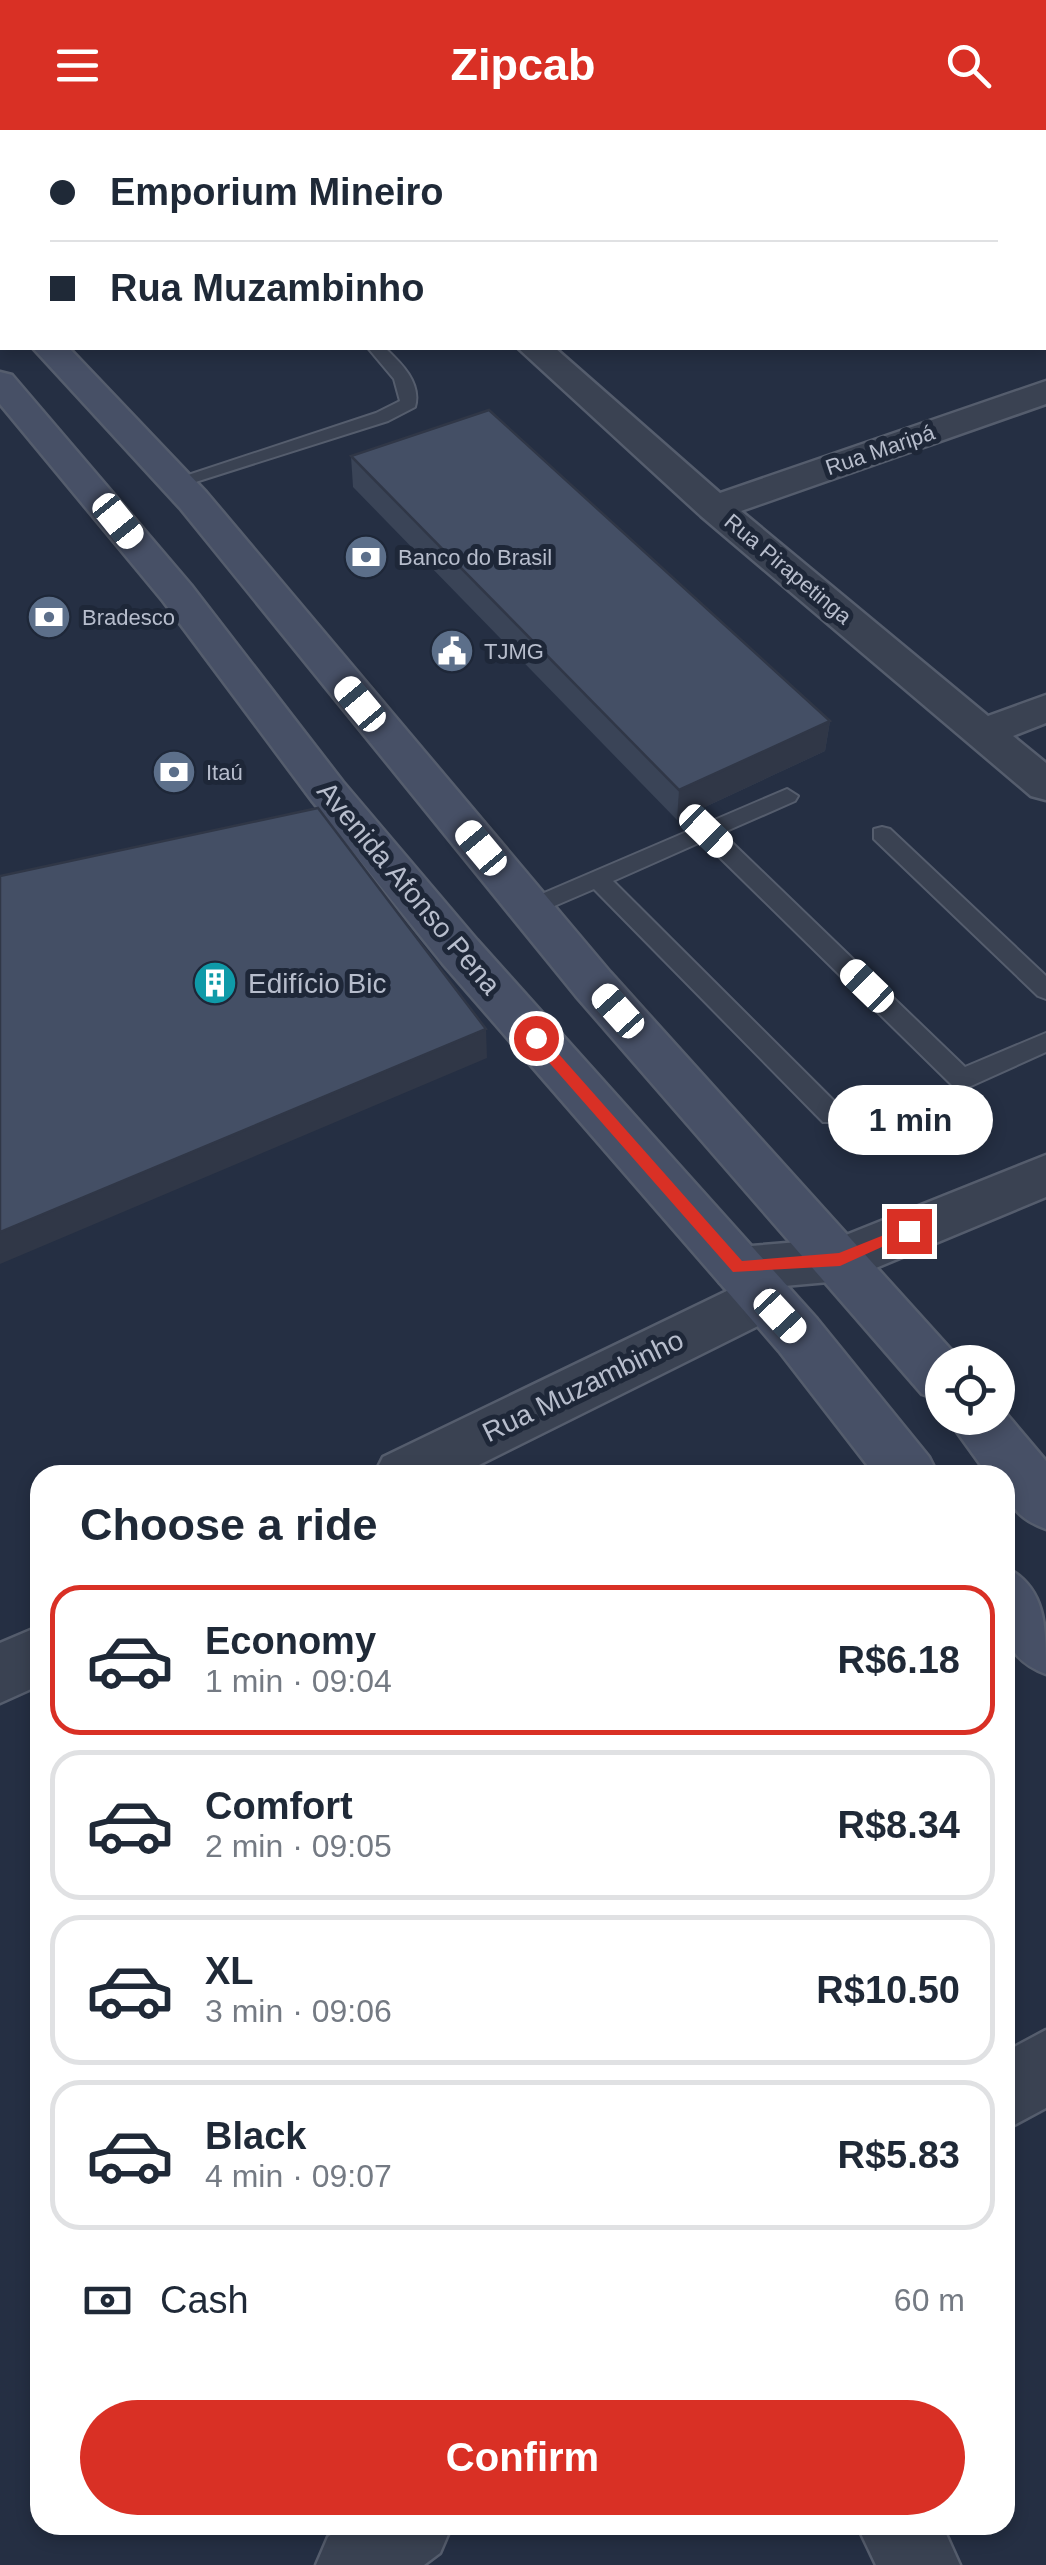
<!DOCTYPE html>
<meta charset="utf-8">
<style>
:root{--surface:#fff;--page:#f2f2f3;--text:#1f2937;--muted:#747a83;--line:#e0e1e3;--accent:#d93025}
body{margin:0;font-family:Helvetica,sans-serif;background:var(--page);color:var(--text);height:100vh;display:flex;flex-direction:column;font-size:38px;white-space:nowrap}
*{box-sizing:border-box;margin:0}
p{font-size:32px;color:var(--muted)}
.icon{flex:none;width:55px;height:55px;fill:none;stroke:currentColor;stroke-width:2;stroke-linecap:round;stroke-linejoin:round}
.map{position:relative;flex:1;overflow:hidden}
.side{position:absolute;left:30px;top:1335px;width:985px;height:1070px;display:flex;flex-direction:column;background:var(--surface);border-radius:30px;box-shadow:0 5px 15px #0003}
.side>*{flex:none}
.top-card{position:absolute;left:0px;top:0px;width:1048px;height:220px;box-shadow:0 5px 15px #0003;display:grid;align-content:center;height:220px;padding:0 50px;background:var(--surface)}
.buttons{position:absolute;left:925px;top:1215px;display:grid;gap:20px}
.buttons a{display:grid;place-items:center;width:90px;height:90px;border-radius:50%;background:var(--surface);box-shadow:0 5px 15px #0003;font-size:50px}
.end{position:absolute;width:45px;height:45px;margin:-22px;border:12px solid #d93025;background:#fff;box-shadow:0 0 0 5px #fff}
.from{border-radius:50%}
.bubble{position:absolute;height:70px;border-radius:35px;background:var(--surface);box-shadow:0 5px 15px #0003;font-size:32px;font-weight:700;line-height:70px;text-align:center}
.car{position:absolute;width:30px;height:60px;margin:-30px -15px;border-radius:12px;box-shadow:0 0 8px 2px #0007;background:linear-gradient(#fff 24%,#345 0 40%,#fff 0 76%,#345 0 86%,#fff 0)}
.top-card b{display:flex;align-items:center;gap:35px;height:95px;font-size:38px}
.top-card b+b{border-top:2px solid var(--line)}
.top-card i{width:25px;height:25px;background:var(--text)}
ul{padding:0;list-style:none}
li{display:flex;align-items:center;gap:30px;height:150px;margin:0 20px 15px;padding:0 30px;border:5px solid var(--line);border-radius:30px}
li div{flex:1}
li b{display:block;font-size:38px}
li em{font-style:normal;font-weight:700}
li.selected{border-color:var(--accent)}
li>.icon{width:90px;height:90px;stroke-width:1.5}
h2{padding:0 50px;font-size:45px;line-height:120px}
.pay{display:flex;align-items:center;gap:25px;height:110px;padding:0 50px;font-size:38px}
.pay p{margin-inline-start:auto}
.cta{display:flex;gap:20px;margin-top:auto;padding:20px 50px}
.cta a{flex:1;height:115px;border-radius:60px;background:var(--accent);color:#fff;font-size:40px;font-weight:700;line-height:115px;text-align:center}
header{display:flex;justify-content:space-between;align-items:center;height:130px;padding:0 50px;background:var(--accent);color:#fff;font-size:45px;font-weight:700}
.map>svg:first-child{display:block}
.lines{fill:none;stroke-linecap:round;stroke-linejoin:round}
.lane-casing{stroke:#555d6d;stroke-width:4}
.street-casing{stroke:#555d6d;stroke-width:5}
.secondary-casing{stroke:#555d6d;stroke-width:5}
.lane{fill:#3a4252;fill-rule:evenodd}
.street{fill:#3a4252;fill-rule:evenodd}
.secondary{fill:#475066;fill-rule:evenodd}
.wall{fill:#3a4457}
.shaded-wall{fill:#303747}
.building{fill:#444f65;stroke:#303747;stroke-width:2.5}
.route{fill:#d93025}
.labels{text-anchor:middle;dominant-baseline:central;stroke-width:10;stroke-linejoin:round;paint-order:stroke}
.far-street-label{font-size:22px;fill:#b7bdcc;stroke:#1e2738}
.far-poi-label{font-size:22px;fill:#b7bdcc;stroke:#1e2738;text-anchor:start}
.street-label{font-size:28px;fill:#b7bdcc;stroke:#1e2738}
.poi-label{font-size:28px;fill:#b7bdcc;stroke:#1e2738;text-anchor:start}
</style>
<header><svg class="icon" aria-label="menu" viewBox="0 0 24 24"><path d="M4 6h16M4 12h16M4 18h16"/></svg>Zipcab<svg class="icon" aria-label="search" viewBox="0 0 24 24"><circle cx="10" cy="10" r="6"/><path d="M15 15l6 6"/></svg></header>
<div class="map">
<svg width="1046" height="2435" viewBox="0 0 1046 2435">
<rect width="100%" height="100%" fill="#252f43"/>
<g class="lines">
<!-- lane casing -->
<g class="lane-casing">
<g id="lane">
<path d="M368,218H385C401,233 422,253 415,277L388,291L183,356L167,352L376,283L400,271L394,249Z"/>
<polygon points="787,659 798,666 795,671 722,703 965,937 1046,903 1046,922 971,956 953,956 703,711 613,751 841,978 845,985 841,992 823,992 594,759 531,786 520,778 523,772"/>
<polygon points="882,697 890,699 1046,846 1046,869 1038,866 874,709 874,699"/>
</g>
</g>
<!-- street casing -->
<g class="street-casing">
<g id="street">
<polygon points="266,0 297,0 299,2 268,2"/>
<polygon points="518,218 555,218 720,363 1046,251 1046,274 741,381 988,586 1046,565 1046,593 1013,606 1046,633 1046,670 1031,666 701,386"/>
<polygon points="1046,1025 1046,1067 859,1145 840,1151 784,1156 790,1168 782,1184 459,1345 374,1345 383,1327 733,1158 720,1153 712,1138 720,1123 739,1117 836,1109"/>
<polygon points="40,1496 40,1555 0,1573 0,1513"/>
<polygon points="1046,1900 1046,1978 1005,2000 1005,1922"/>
<polygon points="344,2395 452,2395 440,2423 424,2435 316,2435 328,2407"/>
<polygon points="857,2395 942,2395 960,2435 876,2435"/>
</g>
</g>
<!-- secondary casing -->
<g class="secondary-casing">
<g id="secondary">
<polygon points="859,0 891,0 893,2 861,2"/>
<rect x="0" y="56" width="2" height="19"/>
<polygon points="1045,117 1046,118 1046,138 1045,137"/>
<polygon points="0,145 2,146 2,168 0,167"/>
<polygon points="33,218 69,218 206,362 610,842 962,1232 942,1232 942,1271 922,1264 576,866 180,378"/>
<polygon points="0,242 12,245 191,455 343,652 477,810 817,1189 929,1327 938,1345 875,1345 779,1221 443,834 313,672 163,471 0,274"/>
<path d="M998,1274L1046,1331V1399C1019,1389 1005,1374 1005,1345H988L947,1288H998Z"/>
<path d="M1005,1437C1046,1457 1046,1496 1046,1544C993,1524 1005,1485 1005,1437Z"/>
</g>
</g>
<!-- lane -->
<use href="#lane" class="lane"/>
<!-- street -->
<use href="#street" class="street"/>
<!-- secondary -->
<use href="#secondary" class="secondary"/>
</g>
<!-- wall -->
<polygon class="wall" points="351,326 830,591 825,621 677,690 353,357"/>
<!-- shaded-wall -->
<g class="shaded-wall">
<polygon points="830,591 825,621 677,690 679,660"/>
<polygon points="486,899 487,928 0,1134 0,1102"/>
</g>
<!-- building -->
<g class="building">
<polygon points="24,0 263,0 266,2 27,2"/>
<polygon points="489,280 830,591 679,660 351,326"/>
<polygon points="318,678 486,899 0,1102 0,746"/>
</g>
<!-- route -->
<polygon class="route" points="531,904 541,904 742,1131 839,1123 909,1095 917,1101 840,1136 733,1142 531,912"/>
<!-- icons -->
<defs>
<g id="bank-disc" transform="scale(2.25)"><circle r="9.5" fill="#5c6f8a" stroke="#1e2738"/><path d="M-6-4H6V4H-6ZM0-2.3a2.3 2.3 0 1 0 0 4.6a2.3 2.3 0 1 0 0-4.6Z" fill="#fff"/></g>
<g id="civic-disc" transform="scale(2.25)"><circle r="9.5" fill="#5c6f8a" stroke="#1e2738"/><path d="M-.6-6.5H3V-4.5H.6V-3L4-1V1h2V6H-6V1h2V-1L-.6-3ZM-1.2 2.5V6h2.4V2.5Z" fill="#fff"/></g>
<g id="building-disc" transform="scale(2.25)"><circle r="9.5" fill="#0f9aa8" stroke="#1e2738"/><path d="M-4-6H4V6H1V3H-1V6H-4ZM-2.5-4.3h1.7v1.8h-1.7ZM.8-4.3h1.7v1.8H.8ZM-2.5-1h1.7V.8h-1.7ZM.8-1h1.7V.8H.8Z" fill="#fff"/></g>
</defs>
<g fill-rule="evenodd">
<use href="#bank-disc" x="366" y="427"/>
<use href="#bank-disc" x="49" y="487"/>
<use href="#civic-disc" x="452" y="521"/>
<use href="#bank-disc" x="174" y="642"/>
<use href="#building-disc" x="215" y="853"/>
</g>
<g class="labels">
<!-- far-street labels -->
<g class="far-street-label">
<text transform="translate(880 320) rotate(-19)">Rua Maripá</text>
<text transform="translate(788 439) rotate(40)">Rua Pirapetinga</text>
</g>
<!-- far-poi labels -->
<g class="far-poi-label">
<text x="398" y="427">Banco do Brasil</text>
<text x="82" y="487">Bradesco</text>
<text x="484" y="521">TJMG</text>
<text x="206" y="642">Itaú</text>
</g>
<!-- street labels -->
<g class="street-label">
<text transform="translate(409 758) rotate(50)">Avenida Afonso Pena</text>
<text transform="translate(583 1256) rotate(-26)">Rua Muzambinho</text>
</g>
<!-- poi labels -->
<g class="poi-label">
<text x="248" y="853">Edifício Bic</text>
</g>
</g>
</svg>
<div class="buttons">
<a><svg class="icon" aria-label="locate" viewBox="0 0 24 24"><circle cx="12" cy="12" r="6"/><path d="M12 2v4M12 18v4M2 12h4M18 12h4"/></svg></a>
</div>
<i class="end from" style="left:536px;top:908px"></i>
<i class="end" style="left:909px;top:1101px"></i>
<div class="bubble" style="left:828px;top:955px;width:165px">1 min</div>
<i class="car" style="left:118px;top:391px;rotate:141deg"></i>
<i class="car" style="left:360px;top:574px;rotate:320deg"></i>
<i class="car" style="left:706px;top:701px;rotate:134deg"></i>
<i class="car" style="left:481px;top:718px;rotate:320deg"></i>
<i class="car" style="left:867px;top:856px;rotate:314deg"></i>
<i class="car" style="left:618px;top:881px;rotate:318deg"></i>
<i class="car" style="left:780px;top:1186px;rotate:137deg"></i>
<div class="top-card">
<b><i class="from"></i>Emporium Mineiro</b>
<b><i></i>Rua Muzambinho</b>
</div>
<section class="side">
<h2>Choose a ride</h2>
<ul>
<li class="selected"><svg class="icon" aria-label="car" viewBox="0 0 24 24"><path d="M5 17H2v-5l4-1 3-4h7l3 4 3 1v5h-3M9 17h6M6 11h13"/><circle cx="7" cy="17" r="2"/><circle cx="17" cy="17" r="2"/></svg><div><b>Economy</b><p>1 min · 09:04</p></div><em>R$6.18</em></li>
<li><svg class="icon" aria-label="car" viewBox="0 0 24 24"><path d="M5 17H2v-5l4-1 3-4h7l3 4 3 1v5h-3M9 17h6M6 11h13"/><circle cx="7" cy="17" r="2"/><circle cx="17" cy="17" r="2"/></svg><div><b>Comfort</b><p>2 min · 09:05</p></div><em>R$8.34</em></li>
<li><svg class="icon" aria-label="car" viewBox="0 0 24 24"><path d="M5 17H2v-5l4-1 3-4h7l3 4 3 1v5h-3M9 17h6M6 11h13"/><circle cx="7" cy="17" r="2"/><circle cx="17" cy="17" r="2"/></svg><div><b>XL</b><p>3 min · 09:06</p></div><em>R$10.50</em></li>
<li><svg class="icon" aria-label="car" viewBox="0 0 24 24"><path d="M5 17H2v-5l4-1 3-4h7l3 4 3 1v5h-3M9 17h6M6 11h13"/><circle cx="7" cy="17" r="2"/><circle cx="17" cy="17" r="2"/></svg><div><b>Black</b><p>4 min · 09:07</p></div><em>R$5.83</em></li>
</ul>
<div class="pay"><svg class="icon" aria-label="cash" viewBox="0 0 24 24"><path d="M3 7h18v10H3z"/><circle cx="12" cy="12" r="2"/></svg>Cash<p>60 m</p></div>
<div class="cta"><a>Confirm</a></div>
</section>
</div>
